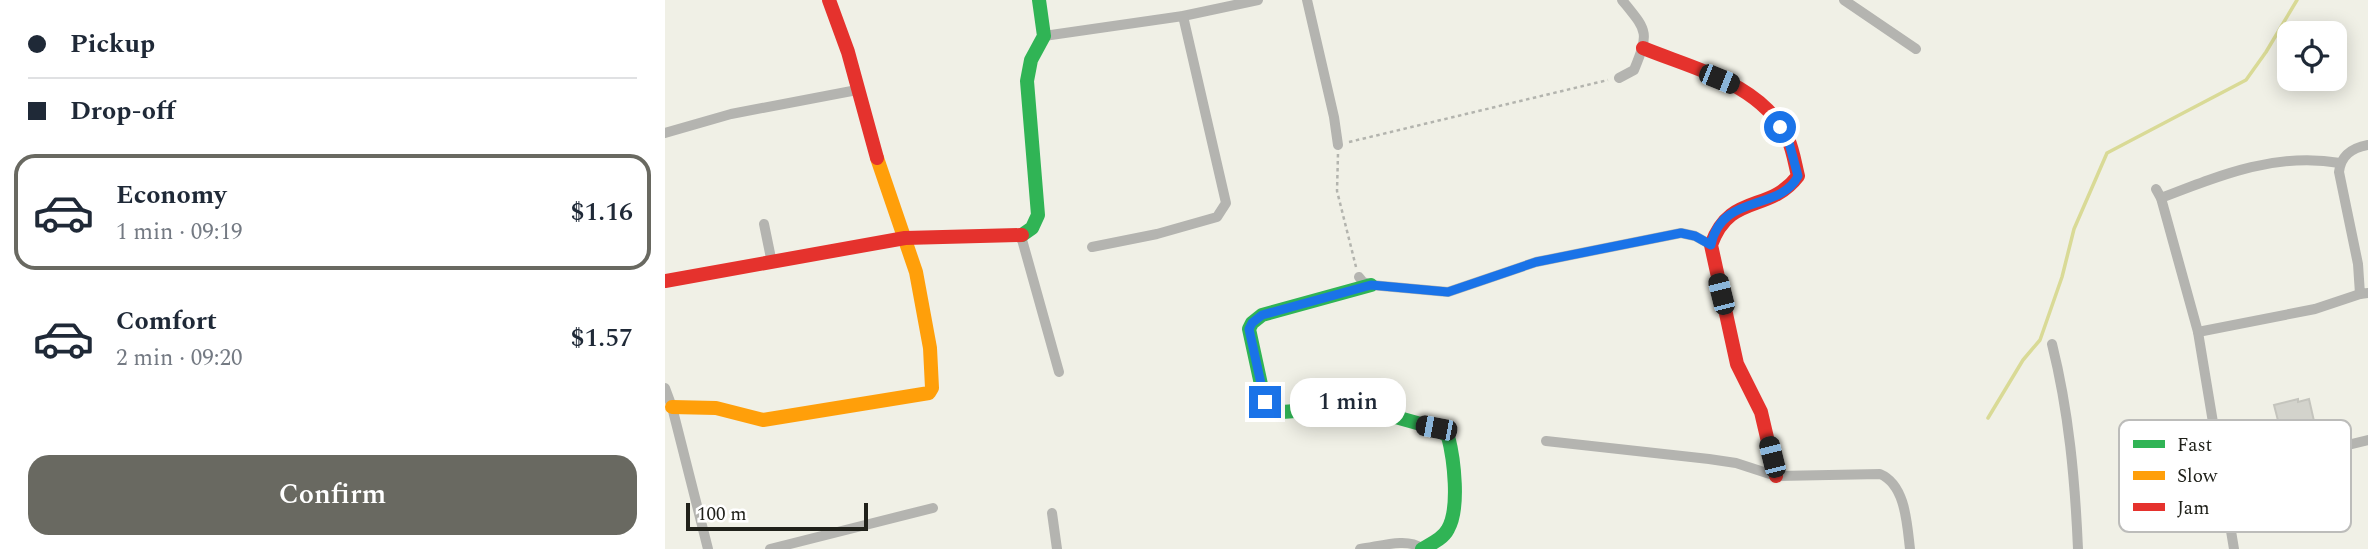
<!DOCTYPE html>
<meta charset="utf-8">
<style>
:root{--surface:#fff;--page:#f6f6f7;--text:#1f2937;--muted:#747a83;--line:#e0e1e3;--accent:#696961}
body{margin:0;font-family:Spectral,serif;background:var(--page);color:var(--text);height:100vh;display:flex;flex-direction:column;font-size:26px;white-space:nowrap}
*{box-sizing:border-box;margin:0}
p{font-size:23px;color:var(--muted)}
.icon{flex:none;width:38px;height:38px;fill:none;stroke:currentColor;stroke-width:2;stroke-linecap:round;stroke-linejoin:round}
.map{position:relative;flex:1;overflow:hidden}
.details{display:flex;flex-direction:column;background:var(--surface);width:665px}
.details>*{flex:none}
.hud{display:grid;align-content:center;height:154px;padding:0 28px;background:var(--surface)}
.fabs{position:absolute;left:1612px;top:21px;display:grid;gap:14px}
.fabs a{display:grid;place-items:center;width:70px;height:70px;border-radius:14px;background:var(--surface);box-shadow:0 4px 18px #0003;font-size:35px}
.scale{position:absolute;left:21px;bottom:18px;width:182px;box-sizing:border-box;padding-left:7px;border:4px solid #20211a;border-top:0;font-size:19px;line-height:24px;white-space:nowrap;color:#20211a;-webkit-text-stroke:5px #fff;paint-order:stroke}
.end{position:absolute;width:32px;height:32px;margin:-16px;border:9px solid #1a73e8;background:#fff;box-shadow:0 0 0 4px #fff}
.from{border-radius:50%}
.bubble{position:absolute;height:49px;border-radius:21px;background:var(--surface);box-shadow:0 4px 18px #0003;font-size:23px;font-weight:600;line-height:49px;text-align:center}
.car{position:absolute;width:21px;height:42px;margin:-21px -10px;border-radius:9px;box-shadow:0 0 5px 2px #0007;background:linear-gradient(#222 24%,#8ab4d8 0 40%,#222 0 76%,#8ab4d8 0 86%,#222 0)}
.hud b{display:flex;align-items:center;gap:24px;height:66px;font-size:26px}
.hud b+b{border-top:2px solid var(--line)}
.hud i{width:18px;height:18px;background:var(--text)}
ul{padding:0;list-style:none}
li{display:flex;align-items:center;gap:21px;height:116px;margin:0 14px 10px;padding:0 14px;border:4px solid transparent;border-radius:21px}
li div{flex:1}
li b{display:block;font-size:26px}
li em{font-style:normal;font-weight:600}
li.current{border-color:var(--accent)}
li>.icon{width:63px;height:63px;stroke-width:1.5}
.primary-button{display:flex;gap:14px;margin-top:auto;padding:14px 28px}
.primary-button a{flex:1;height:80px;border-radius:21px;background:var(--accent);color:#fff;font-size:28px;font-weight:600;line-height:80px;text-align:center}
main{display:flex;flex:1;min-height:0}
.map>svg:first-child{display:block}
.lines{fill:none;stroke-linecap:round;stroke-linejoin:round}
.stream{stroke:#d9da96;stroke-width:3.5}
.building{fill:#d3d3cc;stroke:#c4c4bd;stroke-width:2}
.path{stroke:#b3b4ae;stroke-width:2.5;stroke-dasharray:3.5 3.5;stroke-linecap:butt}
.street{stroke:#b4b4b0;stroke-width:10}
.fast{stroke:#30b455;stroke-width:14}
.slow{stroke:#ff9f0a;stroke-width:14}
.jam{stroke:#e5322d;stroke-width:14}
.route{stroke:#1a73e8;stroke-width:9}
.key{fill:#fff;stroke:#bcbcba;stroke-width:2}
.key-label{font-size:19px;fill:#20211a}
</style>
<main>
<section class="details">
<div class="hud">
<b><i class="from"></i>Pickup</b>
<b><i></i>Drop-off</b>
</div>
<ul>
<li class="current"><svg class="icon" aria-label="car" viewBox="0 0 24 24"><path d="M5 17H2v-5l4-1 3-4h7l3 4 3 1v5h-3M9 17h6M6 11h13"/><circle cx="7" cy="17" r="2"/><circle cx="17" cy="17" r="2"/></svg><div><b>Economy</b><p>1 min · 09:19</p></div><em>$1.16</em></li>
<li><svg class="icon" aria-label="car" viewBox="0 0 24 24"><path d="M5 17H2v-5l4-1 3-4h7l3 4 3 1v5h-3M9 17h6M6 11h13"/><circle cx="7" cy="17" r="2"/><circle cx="17" cy="17" r="2"/></svg><div><b>Comfort</b><p>2 min · 09:20</p></div><em>$1.57</em></li>
</ul>
<div class="primary-button"><a>Confirm</a></div>
</section>
<div class="map">
<svg width="1703" height="549" viewBox="0 0 1703 549">
<rect width="100%" height="100%" fill="#f0f0e6"/>
<g class="lines">
<!-- stream -->
<polyline class="stream" points="1323,418 1358,360 1375,340 1397,277 1409,229 1442,153 1581,80 1601,52 1632,0"/>
</g>
<!-- building -->
<polygon class="building" points="1633,399 1633,402 1644,399 1651,430 1643,432 1643,436 1626,440 1623,430 1616,432 1609,405"/>
<g class="lines">
<!-- path -->
<g class="path">
<polyline points="684,142 943,80"/>
<polyline points="673,154 672,191 691,267"/>
</g>
<!-- street -->
<g class="street">
<polyline points="642,0 669,117 673,145"/>
<polyline points="1179,0 1251,49"/>
<polyline points="379,36 518,16 593,0"/>
<path d="M954,78L969,70C985,31 982,31 957,0"/>
<polyline points="0,133 66,114 192,90"/>
<path d="M1703,145C1687,148 1676,155 1674,172L1693,264L1695,294L1703,293"/>
<polyline points="1491,189 1496,198 1533,332 1569,549"/>
<path d="M1496,198C1555,175 1611,152 1675,163"/>
<polyline points="99,224 107,263"/>
<polyline points="356,236 394,372"/>
<polyline points="427,247 492,234 552,217 561,203 518,16"/>
<polyline points="694,277 698,282 706,285 783,292 871,262 1016,233 1030,236 1046,245"/>
<polyline points="1533,332 1650,309 1695,294"/>
<path d="M1387,344C1404,412 1410,480 1413,549"/>
<polyline points="0,388 7,407 43,549"/>
<path d="M881,441L1044,459L1071,463L1111,476L1215,474C1241,485 1242,525 1245,549"/>
<polyline points="1558,475 1703,440"/>
<polyline points="387,513 392,549"/>
<polyline points="105,549 268,508"/>
<path d="M695,549C713,547 742,537 756,548"/>
</g>
<!-- fast -->
<g class="fast">
<polyline points="357,235 367,228 373,215 362,81 366,60 379,36 374,0"/>
<path d="M706,285L597,315L587,323L584,329L600,403L608,410L617,412L671,408L709,411L770,428L783,436C789,459 795,508 783,529C778,539 766,544 757,549"/>
</g>
<!-- slow -->
<polyline class="slow" points="7,407 51,408 98,420 264,393 267,388 265,348 251,272 212,158"/>
<!-- jam -->
<g class="jam">
<polyline points="164,0 183,52 212,158"/>
<path d="M978,48C1029,69 1098,84 1123,139C1128,150 1130,164 1133,176C1104,214 1065,192 1046,245L1072,364L1096,412L1111,476"/>
<polyline points="0,281 240,238 357,235"/>
</g>
</g>
<g class="lines">
<!-- route -->
<path class="route" d="M600,402L584,329L587,323L597,315L706,285L783,292L871,262L1016,233L1030,236L1046,245C1056,193 1115,212 1133,176L1123,139L1115,127"/>
</g>
<!-- legend -->
<rect x="1454" y="420" width="232" height="112" rx="10" class="key"/>
<rect x="1468" y="440" width="32" height="8" fill="#30b455"/>
<rect x="1468" y="471" width="32" height="9" fill="#ff9f0a"/>
<rect x="1468" y="503" width="32" height="8" fill="#e5322d"/>
<g class="key-label">
<text x="1512" y="451">Fast</text>
<text x="1512" y="482">Slow</text>
<text x="1512" y="514">Jam</text>
</g>
</svg>
<div class="fabs">
<a><svg class="icon" aria-label="locate" viewBox="0 0 24 24"><circle cx="12" cy="12" r="6"/><path d="M12 2v4M12 18v4M2 12h4M18 12h4"/></svg></a>
</div>
<div class="scale">100 m</div>
<i class="end from" style="left:1115px;top:127px"></i>
<i class="end" style="left:600px;top:402px"></i>
<div class="bubble" style="left:625px;top:378px;width:116px">1 min</div>
<i class="car" style="left:1054px;top:79px;rotate:112deg"></i>
<i class="car" style="left:1056px;top:294px;rotate:346deg"></i>
<i class="car" style="left:771px;top:428px;rotate:281deg"></i>
<i class="car" style="left:1107px;top:457px;rotate:346deg"></i>
</div>
</main>
